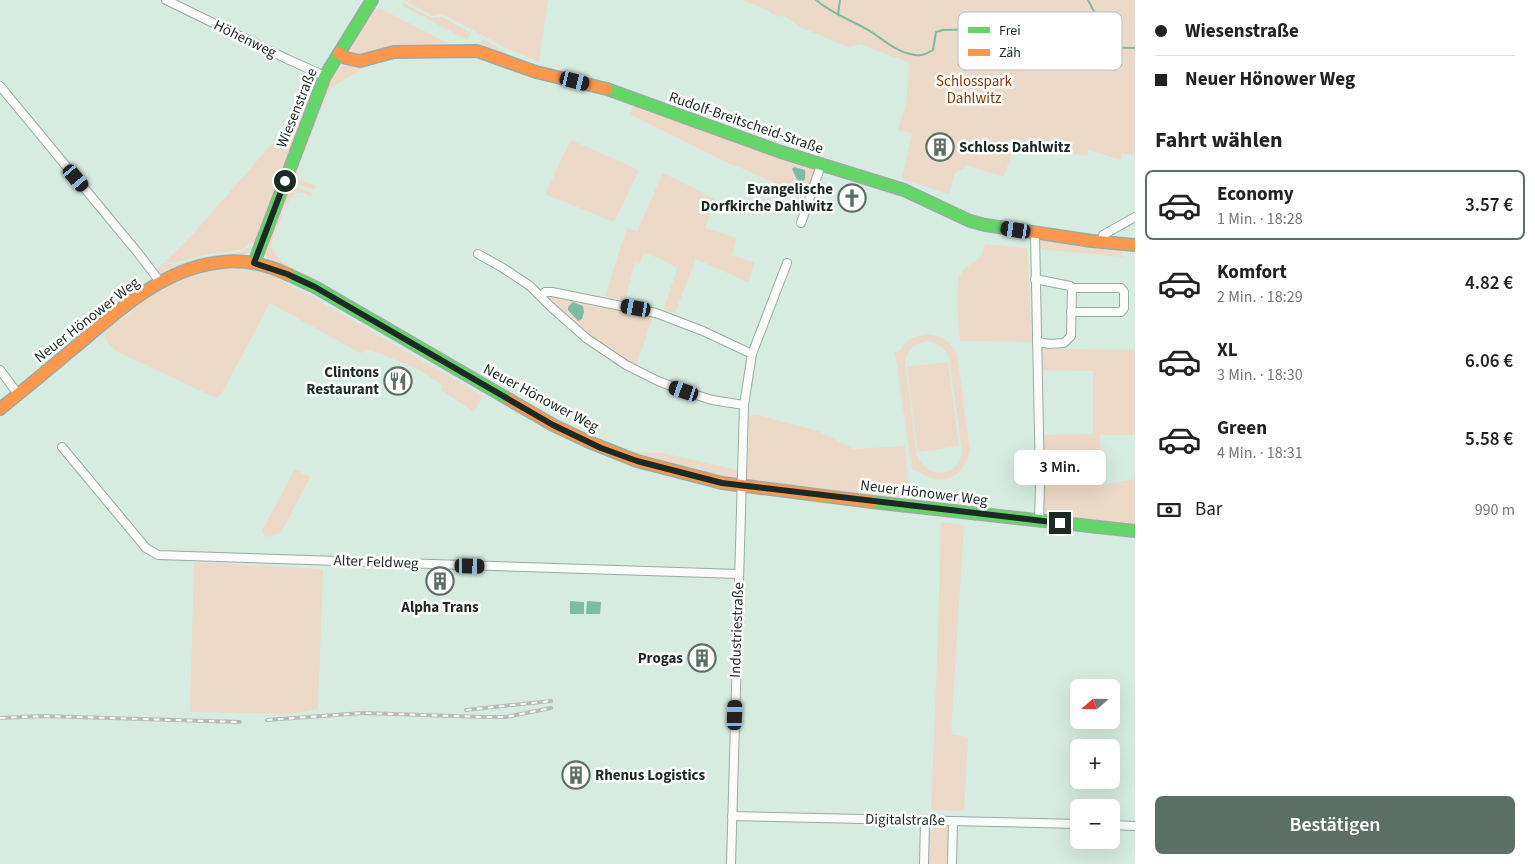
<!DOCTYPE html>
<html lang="de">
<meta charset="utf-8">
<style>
:root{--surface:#fff;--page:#f2f2f2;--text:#222;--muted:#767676;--line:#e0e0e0;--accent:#5c6f66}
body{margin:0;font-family:"Source Sans 3",sans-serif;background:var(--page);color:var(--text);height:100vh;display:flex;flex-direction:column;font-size:19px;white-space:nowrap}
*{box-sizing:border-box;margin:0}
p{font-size:16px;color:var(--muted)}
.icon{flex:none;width:28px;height:28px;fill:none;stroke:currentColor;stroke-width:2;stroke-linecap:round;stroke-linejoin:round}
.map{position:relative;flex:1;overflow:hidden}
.panel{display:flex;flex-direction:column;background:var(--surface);width:400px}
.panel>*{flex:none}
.banner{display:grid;align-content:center;height:110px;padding:0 20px;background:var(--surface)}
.needle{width:32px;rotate:250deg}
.tools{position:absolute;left:1070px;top:679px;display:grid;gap:10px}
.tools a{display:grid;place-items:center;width:50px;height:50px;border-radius:8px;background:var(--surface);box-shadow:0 5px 20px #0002;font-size:25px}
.end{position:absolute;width:22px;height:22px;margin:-11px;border:6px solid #1b2b24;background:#fff;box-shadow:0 0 0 2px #fff}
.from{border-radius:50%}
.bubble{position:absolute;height:35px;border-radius:8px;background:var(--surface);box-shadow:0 5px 20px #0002;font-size:16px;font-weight:600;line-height:35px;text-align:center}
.car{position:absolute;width:15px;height:30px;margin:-15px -8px;border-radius:6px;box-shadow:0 0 4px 1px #0007;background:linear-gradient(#222 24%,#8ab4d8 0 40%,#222 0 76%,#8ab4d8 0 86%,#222 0)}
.banner b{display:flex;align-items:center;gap:18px;height:48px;font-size:19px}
.banner b+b{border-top:1px solid var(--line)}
.banner i{width:12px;height:12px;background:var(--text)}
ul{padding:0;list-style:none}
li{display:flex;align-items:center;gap:15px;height:70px;margin:0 10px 8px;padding:0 10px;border:2px solid transparent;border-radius:8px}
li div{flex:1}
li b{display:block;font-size:19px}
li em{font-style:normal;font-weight:600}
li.current{border-color:var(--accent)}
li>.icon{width:45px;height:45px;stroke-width:1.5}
h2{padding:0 20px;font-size:22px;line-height:60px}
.pay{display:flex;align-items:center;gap:12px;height:55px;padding:0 20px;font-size:19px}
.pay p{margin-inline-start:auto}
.primary-button{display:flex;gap:10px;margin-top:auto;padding:10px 20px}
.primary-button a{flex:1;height:58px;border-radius:8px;background:var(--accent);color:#fff;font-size:20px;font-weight:600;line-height:58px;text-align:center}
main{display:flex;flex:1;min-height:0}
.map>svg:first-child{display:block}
.green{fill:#ecd9c7;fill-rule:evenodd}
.water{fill:#7dbca2}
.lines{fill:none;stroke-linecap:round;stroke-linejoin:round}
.stream{stroke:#7dbca2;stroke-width:2}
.street-casing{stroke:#9aaba3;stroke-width:10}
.fast-casing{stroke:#9aaba3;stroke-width:14}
.slow-casing{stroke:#9aaba3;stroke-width:14}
.street{stroke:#f9fcfa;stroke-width:8}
.fast{stroke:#63d668;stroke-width:11}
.slow{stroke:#ff974d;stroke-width:11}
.rail-casing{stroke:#b7bcb9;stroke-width:4}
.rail{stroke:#fff;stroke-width:2;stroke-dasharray:5.5;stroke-linecap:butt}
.route{stroke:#1b2b24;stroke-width:6}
.labels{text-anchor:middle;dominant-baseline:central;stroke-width:5;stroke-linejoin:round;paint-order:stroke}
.street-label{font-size:15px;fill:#1b2b24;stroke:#fff}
.park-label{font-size:15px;fill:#873703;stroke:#fff}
.poi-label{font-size:15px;font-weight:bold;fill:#1b2b24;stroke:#fff;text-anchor:end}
.key{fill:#fff;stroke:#bbbfbd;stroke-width:1}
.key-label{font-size:14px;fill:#1b2b24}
</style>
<main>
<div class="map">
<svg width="1135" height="864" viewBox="0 0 1135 864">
<rect width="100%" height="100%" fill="#d6ece1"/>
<!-- green -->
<g class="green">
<polygon points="404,0 548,0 539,62 502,46 443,14 433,16"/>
<polygon points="742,0 1135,0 1135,156 1122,153 1121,160 1089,150 1087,156 1015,143 1004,177 968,166 955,173 949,194 902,179 912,133 898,130 906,103 910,63 860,44 848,47 800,27 783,15 778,17 772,14 768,10"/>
<polygon points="403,3 432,18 442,17 471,33 467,40 403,6"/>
<polygon points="380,9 383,10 460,49 362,58 346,52 374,11"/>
<polygon points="483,39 507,53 505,59 480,46"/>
<polygon points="370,65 333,86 326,96 300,163 297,176 300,180 316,186 314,190 292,182 291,180 325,91 336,68 343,66"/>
<polygon points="314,94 256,244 250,243 243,249 238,250 204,255 174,263 166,261 193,234 297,115 307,106 306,103"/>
<polygon points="635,105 785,160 818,169 806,197 741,168 726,162 629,114"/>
<polygon points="571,140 639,170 614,222 545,194"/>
<polygon points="663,173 715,199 705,228 737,238 732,255 755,263 748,282 696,259 675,313 664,310 677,268 659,258 643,253 640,264 635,263 625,301 605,296 627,228 637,232"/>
<path d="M291,185L312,193L311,196C306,194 301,191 296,193C286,197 275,235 271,246L275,255L281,261L321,283L316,282L272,263L267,259L264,251L266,252L274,226L289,186Z"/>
<polygon points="1038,239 1121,249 1123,257 1038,249"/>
<path d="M985,244L1027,248L1032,342L960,341C959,325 954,285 961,273C971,259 981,265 985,244Z"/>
<polygon points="248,248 253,248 247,253 240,256 164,275 159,274 156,270 164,263 176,265 200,257 238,253"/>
<path d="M237,267L265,271L288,279L287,284L316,299L483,396L474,412L441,390L443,385L416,368L371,350L360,353L270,303L222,393L216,398L116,351L107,343L105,335C108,323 123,320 131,312C134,310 136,306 139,304C166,281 202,268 237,267Z"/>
<polygon points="550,294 615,307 653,316 636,366 607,350 585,334 548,300"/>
<path d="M926,334C942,336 948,340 957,353L970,451C965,469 954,483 933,479C925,478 920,470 912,470L895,352C902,350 901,348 905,343C911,337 918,336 926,334ZM927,341C938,343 944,347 949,357L962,451C961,456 960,462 956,466C943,479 922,471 917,455L905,363C906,350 914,344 927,341Z"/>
<polygon points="1042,349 1135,350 1135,435 1100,435 1101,485 1135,479 1135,526 1049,517 1044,511 1044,435 1093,434 1093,371 1043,370"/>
<polygon points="948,362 959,446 918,452 907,367"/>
<polygon points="754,414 818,431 854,449 905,446 909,499 751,481 745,479 745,462 748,462 749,418"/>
<polygon points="635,452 663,453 737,470 737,477 733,480 634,455"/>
<polygon points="295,469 310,477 281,533 265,537 262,531"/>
<polygon points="941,522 964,525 951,734 968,737 964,811 931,810 937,660"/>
<polygon points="194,562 323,569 318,709 292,714 190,712"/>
<polygon points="942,826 947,828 950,836 949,864 928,864 929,834 933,828"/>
</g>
<!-- water -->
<g class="water">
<path d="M794,167L805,170C806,176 805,183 799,184L792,169Z"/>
<polygon points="573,302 583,306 584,312 582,319 578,321 568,310 568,307"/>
<polygon points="570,601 584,602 584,614 570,614"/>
<polygon points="587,601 601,602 600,614 586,614"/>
</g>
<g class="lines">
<!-- stream -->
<g class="stream">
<path d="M816,0C833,15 855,21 873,33C886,42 898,53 915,55C922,56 926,54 933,50L936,32L943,30L994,29L1014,33L1020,29L1029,28L1088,47L1135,48"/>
<polyline points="1088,0 1110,42 1111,47"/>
<polyline points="838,15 840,0"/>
</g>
<!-- street casing -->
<g class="street-casing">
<g id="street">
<polyline points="166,0 287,59 325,76"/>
<polyline points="0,86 138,253 161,283"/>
<polyline points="801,223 821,165"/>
<polyline points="1035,233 1040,484 1039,521"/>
<polyline points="1101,241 1103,235 1135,217"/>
<polyline points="478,254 503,268 530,286 550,306 586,338 626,365 658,381 684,391 712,400 744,405"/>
<polyline points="1035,279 1070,286 1072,288 1071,336 1064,343 1050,344 1037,342"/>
<polyline points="541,296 545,292 552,292 656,313 703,331 752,354"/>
<polyline points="1071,312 1121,312 1124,308 1124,292 1121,288 1072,288"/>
<polyline points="0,370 18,394"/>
<polyline points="62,447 146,548 158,555 739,574"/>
<polyline points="732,816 1079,824"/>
<polyline points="1111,825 1135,826"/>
<polyline points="731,864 744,405 752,354 787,263"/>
<polyline points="924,864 925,820"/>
<polyline points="952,864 953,821"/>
</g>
</g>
<!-- fast casing -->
<g class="fast-casing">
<g id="fast">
<polyline points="607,89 781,152 904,190 970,221 985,225 1013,229"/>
<polyline points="254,263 325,76 372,0"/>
<polyline points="289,275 315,287 510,400"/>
<polyline points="872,502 1135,531"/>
</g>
</g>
<!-- slow casing -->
<g class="slow-casing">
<g id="slow">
<polyline points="339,53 346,58 360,61 394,52 477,51 536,72 607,89"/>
<polyline points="1013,229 1092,241 1135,245"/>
<polyline points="510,400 553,425 589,442 637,461 722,483 872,502"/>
<path d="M0,409C25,389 49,369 74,348C115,314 159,271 215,263C242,258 266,264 289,275"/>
</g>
</g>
<!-- street -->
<use href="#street" class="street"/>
<!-- fast -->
<use href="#fast" class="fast"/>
<!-- slow -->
<use href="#slow" class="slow"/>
<!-- rail casing -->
<g class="rail-casing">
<g id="rail">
<polyline points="466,710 551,701"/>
<polyline points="0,718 43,716 240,722"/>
<polyline points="267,720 363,713 484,717 506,717 551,708"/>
</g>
</g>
<!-- rail -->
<use href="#rail" class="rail"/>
</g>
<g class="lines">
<!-- route -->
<polyline class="route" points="285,181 254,263 287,274 315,287 553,425 601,448 637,461 722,483 1060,523"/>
</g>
<!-- icons -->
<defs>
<g id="building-ring" transform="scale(1.4375)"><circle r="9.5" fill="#fff" stroke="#5c6f66" stroke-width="1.5"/><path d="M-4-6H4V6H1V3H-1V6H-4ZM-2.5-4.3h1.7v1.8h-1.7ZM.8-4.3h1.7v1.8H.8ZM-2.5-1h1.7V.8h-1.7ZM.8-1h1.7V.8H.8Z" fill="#5c6f66"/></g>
<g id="church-ring" transform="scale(1.4375)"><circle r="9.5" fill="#fff" stroke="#5c6f66" stroke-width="1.5"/><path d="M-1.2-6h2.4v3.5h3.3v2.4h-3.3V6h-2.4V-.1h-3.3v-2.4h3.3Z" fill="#5c6f66"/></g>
<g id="restaurant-ring" transform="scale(1.4375)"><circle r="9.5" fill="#fff" stroke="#5c6f66" stroke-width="1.5"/><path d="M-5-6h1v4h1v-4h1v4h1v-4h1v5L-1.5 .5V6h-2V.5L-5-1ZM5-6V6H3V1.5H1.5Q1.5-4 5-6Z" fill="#5c6f66"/></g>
</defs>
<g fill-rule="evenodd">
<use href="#building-ring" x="940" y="147"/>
<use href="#church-ring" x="852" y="198"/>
<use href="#restaurant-ring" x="398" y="381"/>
<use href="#building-ring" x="440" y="581"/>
<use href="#building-ring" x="702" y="658"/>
<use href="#building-ring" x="576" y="775"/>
</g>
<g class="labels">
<!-- street labels -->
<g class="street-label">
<text transform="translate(245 39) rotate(26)">Höhenweg</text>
<text transform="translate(297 108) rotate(-68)">Wiesenstraße</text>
<text transform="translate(746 123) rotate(19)">Rudolf-Breitscheid-Straße</text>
<text transform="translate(87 320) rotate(-38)">Neuer Hönower Weg</text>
<text transform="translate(541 398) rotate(28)">Neuer Hönower Weg</text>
<text transform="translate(924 493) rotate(7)">Neuer Hönower Weg</text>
<text transform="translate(376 562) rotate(2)">Alter Feldweg</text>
<text transform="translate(737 630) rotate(-88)">Industriestraße</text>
<text transform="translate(905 820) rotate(1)">Digitalstraße</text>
</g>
<!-- park labels -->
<g class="park-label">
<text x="974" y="81">Schlosspark<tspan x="974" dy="17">Dahlwitz</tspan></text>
</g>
<!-- poi labels -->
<g class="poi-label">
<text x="959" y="147" text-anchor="start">Schloss Dahlwitz</text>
<text x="833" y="189">Evangelische<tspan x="833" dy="17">Dorfkirche Dahlwitz</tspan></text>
<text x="379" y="372">Clintons<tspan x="379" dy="17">Restaurant</tspan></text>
<text x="440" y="607" text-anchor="middle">Alpha Trans</text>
<text x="683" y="658">Progas</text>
<text x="595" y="775" text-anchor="start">Rhenus Logistics</text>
</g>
</g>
<!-- legend -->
<rect x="958" y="12" width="164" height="58" rx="8" class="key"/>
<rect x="968" y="27" width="22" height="6" fill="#63d668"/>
<rect x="968" y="49" width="22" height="7" fill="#ff974d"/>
<g class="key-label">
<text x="999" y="35">Frei</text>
<text x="999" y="57">Zäh</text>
</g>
</svg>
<div class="tools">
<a><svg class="needle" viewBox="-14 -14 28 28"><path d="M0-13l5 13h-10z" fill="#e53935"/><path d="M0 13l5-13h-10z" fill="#767676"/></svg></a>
<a>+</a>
<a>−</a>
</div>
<i class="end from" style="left:285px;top:181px"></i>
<i class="end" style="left:1060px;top:523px"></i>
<div class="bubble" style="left:1014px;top:450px;width:92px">3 Min.</div>
<i class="car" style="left:575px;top:81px;rotate:104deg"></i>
<i class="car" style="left:76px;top:178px;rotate:140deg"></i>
<i class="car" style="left:1016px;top:230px;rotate:279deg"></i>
<i class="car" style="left:636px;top:308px;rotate:280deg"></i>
<i class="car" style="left:684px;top:391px;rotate:289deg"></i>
<i class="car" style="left:470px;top:566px;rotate:91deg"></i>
<i class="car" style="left:735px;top:715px;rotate:2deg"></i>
</div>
<section class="panel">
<div class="banner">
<b><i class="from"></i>Wiesenstraße</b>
<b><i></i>Neuer Hönower Weg</b>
</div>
<h2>Fahrt wählen</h2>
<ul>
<li class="current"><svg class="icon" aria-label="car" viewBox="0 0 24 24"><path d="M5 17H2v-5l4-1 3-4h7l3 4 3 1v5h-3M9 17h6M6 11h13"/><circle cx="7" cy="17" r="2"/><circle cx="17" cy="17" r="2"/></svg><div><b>Economy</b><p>1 Min. · 18:28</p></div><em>3.57 €</em></li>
<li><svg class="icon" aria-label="car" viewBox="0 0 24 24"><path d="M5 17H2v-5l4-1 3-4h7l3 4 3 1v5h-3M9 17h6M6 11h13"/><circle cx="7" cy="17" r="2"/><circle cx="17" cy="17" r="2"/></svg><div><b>Komfort</b><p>2 Min. · 18:29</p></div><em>4.82 €</em></li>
<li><svg class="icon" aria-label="car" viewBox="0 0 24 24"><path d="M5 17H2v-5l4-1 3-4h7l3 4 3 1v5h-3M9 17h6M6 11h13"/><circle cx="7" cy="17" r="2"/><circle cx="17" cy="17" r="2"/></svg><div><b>XL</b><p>3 Min. · 18:30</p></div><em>6.06 €</em></li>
<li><svg class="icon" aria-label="car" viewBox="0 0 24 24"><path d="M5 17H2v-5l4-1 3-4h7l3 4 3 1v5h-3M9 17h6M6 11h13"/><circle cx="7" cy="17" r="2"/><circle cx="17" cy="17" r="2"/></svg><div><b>Green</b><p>4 Min. · 18:31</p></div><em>5.58 €</em></li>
</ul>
<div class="pay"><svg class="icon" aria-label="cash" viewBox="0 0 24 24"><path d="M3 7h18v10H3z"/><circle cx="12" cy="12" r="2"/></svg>Bar<p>990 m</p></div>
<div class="primary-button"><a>Bestätigen</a></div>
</section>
</main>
